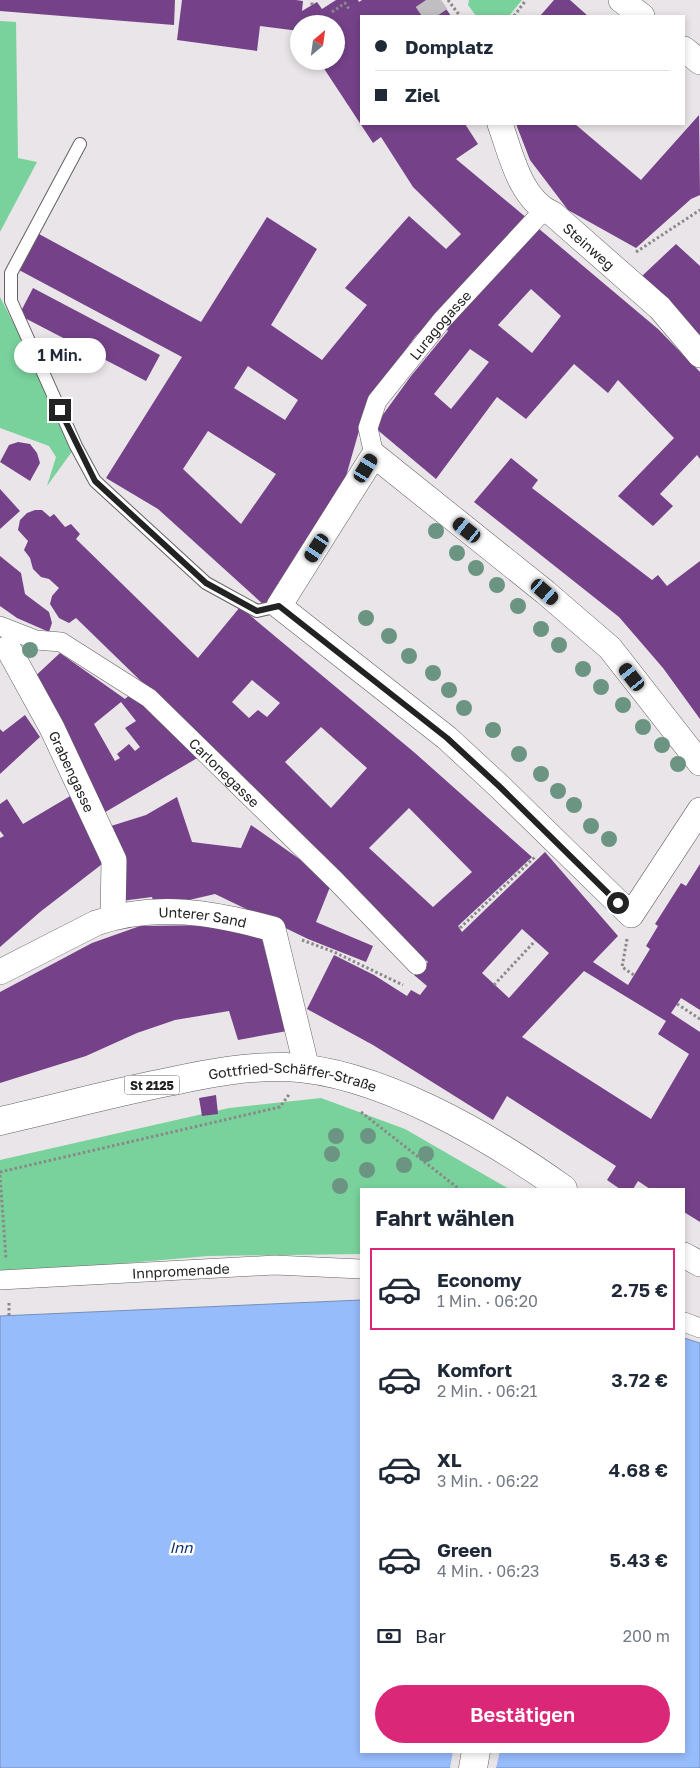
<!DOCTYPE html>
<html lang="de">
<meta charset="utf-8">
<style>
:root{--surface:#fff;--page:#f2f2f3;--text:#1f2937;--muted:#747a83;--line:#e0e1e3;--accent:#db2777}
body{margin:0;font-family:"Golos Text",sans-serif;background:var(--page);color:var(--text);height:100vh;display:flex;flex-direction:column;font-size:19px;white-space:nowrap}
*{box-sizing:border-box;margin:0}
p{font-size:16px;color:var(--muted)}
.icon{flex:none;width:28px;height:28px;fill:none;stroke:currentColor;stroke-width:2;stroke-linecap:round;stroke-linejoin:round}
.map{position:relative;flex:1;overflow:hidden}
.drawer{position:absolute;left:360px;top:1188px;width:325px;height:565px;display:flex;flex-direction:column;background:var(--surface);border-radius:0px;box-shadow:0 2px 8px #0003}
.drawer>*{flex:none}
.guide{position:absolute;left:360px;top:15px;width:325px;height:110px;border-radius:0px;box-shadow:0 2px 8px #0003;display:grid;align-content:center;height:110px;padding:0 15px;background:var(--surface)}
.needle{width:32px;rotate:29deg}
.buttons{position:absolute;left:290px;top:15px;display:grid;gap:10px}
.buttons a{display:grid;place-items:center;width:55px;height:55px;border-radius:50%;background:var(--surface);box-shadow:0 2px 8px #0003;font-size:25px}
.end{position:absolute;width:22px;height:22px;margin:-11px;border:6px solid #232223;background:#fff;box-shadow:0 0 0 2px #fff}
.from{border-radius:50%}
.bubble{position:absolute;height:35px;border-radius:18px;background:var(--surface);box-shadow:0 2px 8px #0003;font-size:16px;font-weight:600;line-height:35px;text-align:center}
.car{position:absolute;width:15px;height:30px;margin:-15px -8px;border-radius:6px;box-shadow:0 0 4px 1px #0007;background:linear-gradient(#222 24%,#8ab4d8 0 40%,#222 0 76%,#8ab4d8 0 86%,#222 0)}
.guide b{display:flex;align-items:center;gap:18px;height:48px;font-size:19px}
.guide b+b{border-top:1px solid var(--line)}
.guide i{width:12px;height:12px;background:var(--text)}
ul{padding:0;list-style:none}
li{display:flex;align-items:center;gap:15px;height:82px;margin:0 10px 8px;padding:0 5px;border:2px solid transparent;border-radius:0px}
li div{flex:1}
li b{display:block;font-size:19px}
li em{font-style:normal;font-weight:600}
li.active{border-color:var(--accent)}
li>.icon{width:45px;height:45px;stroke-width:1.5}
h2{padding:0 15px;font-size:22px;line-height:60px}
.pay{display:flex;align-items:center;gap:12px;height:55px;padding:0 15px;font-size:19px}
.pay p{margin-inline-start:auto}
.action{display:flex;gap:10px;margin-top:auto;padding:10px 15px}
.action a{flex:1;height:58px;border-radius:30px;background:var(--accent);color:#fff;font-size:20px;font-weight:600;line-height:58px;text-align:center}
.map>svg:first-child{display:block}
.green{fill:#79d29c}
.water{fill:#97bcfb;stroke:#748eba}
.pier{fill:#e9e5e8}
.building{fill:#754289;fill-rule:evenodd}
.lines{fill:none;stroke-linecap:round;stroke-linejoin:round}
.minor-tunnel{stroke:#c1bec1;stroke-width:25;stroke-dasharray:25 12;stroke-linecap:butt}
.service-casing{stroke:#646163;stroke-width:14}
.pedestrian-casing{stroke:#646163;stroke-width:20}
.minor-casing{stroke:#646163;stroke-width:26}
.primary-casing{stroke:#646163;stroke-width:29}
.path{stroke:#8b888a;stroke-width:3;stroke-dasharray:2.5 2.5;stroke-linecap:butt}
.service{stroke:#fff;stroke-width:12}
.pedestrian{stroke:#fff;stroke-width:19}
.minor{stroke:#fff;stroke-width:25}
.primary{stroke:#fff;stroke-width:28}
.tree{fill:#6b9582}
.route{stroke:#232223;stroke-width:6}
.labels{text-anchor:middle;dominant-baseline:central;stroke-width:5;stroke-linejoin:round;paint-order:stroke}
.shield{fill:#fff;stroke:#656465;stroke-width:1}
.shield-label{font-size:12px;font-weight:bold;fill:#232223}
.street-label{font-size:14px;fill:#232223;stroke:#fff}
.water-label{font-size:15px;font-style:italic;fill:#082e71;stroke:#fff}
</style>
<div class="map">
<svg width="700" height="1768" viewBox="0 0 700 1768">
<rect width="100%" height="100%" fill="#e9e5e8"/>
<!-- green -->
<g class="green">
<polygon points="469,0 522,0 509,16 476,16 468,5"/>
<polygon points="0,21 16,22 18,158 37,162 0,232"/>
<polygon points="0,297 76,446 47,486 56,457 49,446 0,428"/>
<polygon points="321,1098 405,1129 509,1189 361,1189 361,1254 208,1256 0,1274 0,1160 229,1108"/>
</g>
<!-- water -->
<polygon class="water" points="361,1300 361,1751 684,1751 684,1338 700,1343 700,1768 0,1768 0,1316"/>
<!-- pier -->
<polygon class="pier" points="453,1751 500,1751 496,1768 450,1768"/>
<!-- building -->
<g class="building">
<polygon points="0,0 175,0 174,25 0,11"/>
<path d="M182,0H296L303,1L302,11L317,2L322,9L336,0H358L359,2L362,0H440L451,16H361V124H465L478,144L456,159L528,219L415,337L367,403L336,511L265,606L158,509L106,478L182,357L19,270L39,234L201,322L267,217L317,249L271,325L322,360L367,305L345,288L409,216L446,249L461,234L413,187L381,137L373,143L319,61H336V24H299V31L260,26L257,51L177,40ZM248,366L298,400L285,420L234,388ZM208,431L276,474L241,524L183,469Z"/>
<polygon points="554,0 570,0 588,16 540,16"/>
<polygon points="699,115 700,195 691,199 636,248 568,210 530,160 516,124 575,124 641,180"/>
<path d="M538,228L658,329L700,372V459L697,455L660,494L673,506L653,526L618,496L674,438L618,380L608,393L574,364L526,419L497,397L436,479L374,427L411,376L448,331L444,326ZM531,289L561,316L532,353L498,325ZM470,349L489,362L451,409L434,394Z"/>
<polygon points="676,244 700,266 700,335 642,276"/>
<polygon points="33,288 160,355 146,381 19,315"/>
<polygon points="18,442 30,444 37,453 40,463 30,481 0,462 9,445"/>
<polygon points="511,458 538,480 532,488 652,580 658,575 667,586 700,561 700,719 663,668 619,617 474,502"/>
<polygon points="0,489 20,511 0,529"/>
<path d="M35,510H42L50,517L54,514L65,527L71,524L80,534L76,539L198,658L240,607L415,753L532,857L458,926L462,932L545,852L618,936L593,962L628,985L650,949L646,946L658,926L655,924L681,883L686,886L700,864V1010L681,998L671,1013L700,1032V1222L684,1212V1189H650L638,1181L633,1189H620L607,1180L616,1166L507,1096L493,1120L373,1045L307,1009L334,955L374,975L407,996L411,990L420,995L427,986L414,975L428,962L312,853L255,792L76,618L69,623L59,618L50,604L52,596L59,588L49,579L41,577L33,569L30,558L24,550L28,541L18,530L20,520L27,513ZM252,680L280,703L267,717L258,710L249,718L232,702ZM321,727L367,768L331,808L285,762ZM409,808L472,872L433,907L369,848ZM522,929L549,953L509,998L482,973ZM584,971L666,1021L658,1034L689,1054L651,1119L522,1037Z"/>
<polygon points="0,556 21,573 25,594 49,612 52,623 49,632 17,618 0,606"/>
<path d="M60,653L125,699L133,692L199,757L102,814L30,681ZM121,702L136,721L125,728L140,747L135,751L129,744L117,754L120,758L115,761L94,724Z"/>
<polygon points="25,715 40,737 0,774 0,729 3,732"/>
<polygon points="77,792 110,858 40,912 0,947 0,838 4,836 0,831 0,804 7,799 23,824"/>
<polygon points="177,797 192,842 241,848 251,825 332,882 316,922 373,946 366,962 308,939 215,894 155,908 152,897 121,901 111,826 146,815"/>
<polygon points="213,925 261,935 287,1031 238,1040 229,1011 175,1020 137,1033 86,1056 0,1083 0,992 92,943 140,926"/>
<polygon points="216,1095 218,1114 202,1116 199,1098"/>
</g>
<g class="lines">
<!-- minor-tunnel -->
<polyline class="minor-tunnel" points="426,0 437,16"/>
<!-- service casing -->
<g class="service-casing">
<polyline id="service" points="80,144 11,273 11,301 76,446 95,481 206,583 257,611 279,606"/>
</g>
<!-- pedestrian casing -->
<g class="pedestrian-casing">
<g id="pedestrian">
<path id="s1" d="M374,455L368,428L377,401L442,320L544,210"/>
<path id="s2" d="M0,626L36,640L61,642L149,698L335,880L417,965"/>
<path id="s3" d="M0,1280L275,1265L361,1269"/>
<polyline points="684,1322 700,1328"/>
</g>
</g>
<!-- minor casing -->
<g class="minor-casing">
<g id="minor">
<polyline points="621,0 642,16"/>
<polyline points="684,49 700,62"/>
<path id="s4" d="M500,124C511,154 520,200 553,214L660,308L700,355"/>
<path id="s5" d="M8,648L52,728L114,860L113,917"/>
<polyline points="700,763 610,648 545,592 374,455 279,606 447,738 500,787 631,915 700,810"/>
<path id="s6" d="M0,972L96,923C156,902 215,913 273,929L307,1069"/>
<polyline points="684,1255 700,1264"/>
</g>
</g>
<!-- primary casing -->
<g class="primary-casing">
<g id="primary">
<path id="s7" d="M0,1121C58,1108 115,1092 173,1081C210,1073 248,1066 286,1067C378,1071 489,1136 563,1189"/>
<polyline points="473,1768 476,1751"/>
</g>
</g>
<!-- path -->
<g class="path">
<polyline points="448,0 460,16"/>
<polyline points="312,5 312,0"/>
<polyline points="332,12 345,3 349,9"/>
<polyline points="514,16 526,0"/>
<polyline points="636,252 700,210"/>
<polyline points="460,928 536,856"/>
<polyline points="627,939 622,967 634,975"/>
<polyline points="302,940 334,952 403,985"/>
<polyline points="494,985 535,941"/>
<polyline points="677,1004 700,1019"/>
<polyline points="361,1112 459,1189"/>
<polyline points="0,1172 280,1107 290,1093"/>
<polyline points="0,1175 6,1259"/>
<polyline points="9,1303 9,1315"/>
</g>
<!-- service -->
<use href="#service" class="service"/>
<!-- pedestrian -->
<use href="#pedestrian" class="pedestrian"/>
<!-- minor -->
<use href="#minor" class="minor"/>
<!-- primary -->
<use href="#primary" class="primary"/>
</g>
<!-- trees -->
<g class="tree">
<circle cx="436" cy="531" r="8"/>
<circle cx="457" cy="553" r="8"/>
<circle cx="476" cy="568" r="8"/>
<circle cx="497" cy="585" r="8"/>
<circle cx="518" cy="606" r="8"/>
<circle cx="366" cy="618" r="8"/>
<circle cx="541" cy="629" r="8"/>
<circle cx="389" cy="636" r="8"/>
<circle cx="559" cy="645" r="8"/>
<circle cx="30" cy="650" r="8"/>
<circle cx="409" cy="656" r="8"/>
<circle cx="583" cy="669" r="8"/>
<circle cx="433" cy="673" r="8"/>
<circle cx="601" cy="687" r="8"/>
<circle cx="449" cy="690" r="8"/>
<circle cx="623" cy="705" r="8"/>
<circle cx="464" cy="708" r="8"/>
<circle cx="643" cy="727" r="8"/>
<circle cx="493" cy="730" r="8"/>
<circle cx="662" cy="745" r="8"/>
<circle cx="519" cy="754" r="8"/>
<circle cx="678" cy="764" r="8"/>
<circle cx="541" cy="774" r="8"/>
<circle cx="558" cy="791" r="8"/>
<circle cx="574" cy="805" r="8"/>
<circle cx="591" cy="826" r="8"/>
<circle cx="609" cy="839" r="8"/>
<circle cx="336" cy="1136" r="8"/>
<circle cx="368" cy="1136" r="8"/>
<circle cx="332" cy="1154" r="8"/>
<circle cx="426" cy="1154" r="8"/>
<circle cx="404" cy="1165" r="8"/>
<circle cx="367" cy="1170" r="8"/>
<circle cx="340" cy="1186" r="8"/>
</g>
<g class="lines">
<!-- route -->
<polyline class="route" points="60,410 95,481 206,583 257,611 279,606 447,738 500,787 618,903"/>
</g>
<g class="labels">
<!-- shield labels -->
<rect class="shield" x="124.5" y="1075.5" width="55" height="19" rx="4"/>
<g class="shield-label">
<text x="152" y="1085">St 2125</text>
</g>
<!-- street labels -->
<g class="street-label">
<text stroke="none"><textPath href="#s4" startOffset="156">Steinweg</textPath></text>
<text stroke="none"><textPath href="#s1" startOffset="155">Luragogasse</textPath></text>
<text stroke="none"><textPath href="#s5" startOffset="139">Grabengasse</textPath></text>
<text stroke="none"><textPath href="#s2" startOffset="274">Carlonegasse</textPath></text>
<text stroke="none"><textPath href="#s6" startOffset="216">Unterer Sand</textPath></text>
<text stroke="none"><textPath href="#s7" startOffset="299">Gottfried-Schäffer-Straße</textPath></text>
<text stroke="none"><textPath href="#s3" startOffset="181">Innpromenade</textPath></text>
</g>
<!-- water labels -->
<g class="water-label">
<text x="181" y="1547">Inn</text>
</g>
</g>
</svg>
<div class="buttons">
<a><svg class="needle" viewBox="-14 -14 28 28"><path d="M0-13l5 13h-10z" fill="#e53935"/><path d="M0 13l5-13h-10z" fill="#747a83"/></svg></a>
</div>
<i class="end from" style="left:618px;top:903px"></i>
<i class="end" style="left:60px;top:410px"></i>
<div class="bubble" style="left:14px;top:338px;width:92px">1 Min.</div>
<i class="car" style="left:366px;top:468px;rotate:31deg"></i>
<i class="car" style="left:467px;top:530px;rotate:309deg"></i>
<i class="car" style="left:317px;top:548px;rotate:213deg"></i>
<i class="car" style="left:545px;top:592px;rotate:131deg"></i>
<i class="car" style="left:632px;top:677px;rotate:322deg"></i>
<div class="guide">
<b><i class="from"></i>Domplatz</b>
<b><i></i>Ziel</b>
</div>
<section class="drawer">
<h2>Fahrt wählen</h2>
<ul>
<li class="active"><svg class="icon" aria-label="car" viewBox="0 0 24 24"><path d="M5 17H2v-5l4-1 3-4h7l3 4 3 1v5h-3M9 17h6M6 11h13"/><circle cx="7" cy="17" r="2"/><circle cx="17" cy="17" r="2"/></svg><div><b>Economy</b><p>1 Min. · 06:20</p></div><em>2.75 €</em></li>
<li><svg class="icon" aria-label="car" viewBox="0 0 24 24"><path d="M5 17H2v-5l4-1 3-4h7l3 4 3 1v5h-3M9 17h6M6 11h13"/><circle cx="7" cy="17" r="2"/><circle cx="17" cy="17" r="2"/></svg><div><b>Komfort</b><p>2 Min. · 06:21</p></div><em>3.72 €</em></li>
<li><svg class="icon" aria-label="car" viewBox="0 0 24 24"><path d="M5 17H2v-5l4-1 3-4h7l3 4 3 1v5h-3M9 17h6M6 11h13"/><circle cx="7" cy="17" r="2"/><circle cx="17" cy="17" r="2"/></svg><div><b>XL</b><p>3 Min. · 06:22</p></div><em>4.68 €</em></li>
<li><svg class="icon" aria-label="car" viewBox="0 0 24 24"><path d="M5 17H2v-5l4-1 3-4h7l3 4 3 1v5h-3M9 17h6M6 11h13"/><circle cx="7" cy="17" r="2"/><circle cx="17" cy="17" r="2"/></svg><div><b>Green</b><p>4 Min. · 06:23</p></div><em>5.43 €</em></li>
</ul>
<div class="pay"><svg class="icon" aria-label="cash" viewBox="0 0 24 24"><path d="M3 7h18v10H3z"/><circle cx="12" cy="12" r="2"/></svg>Bar<p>200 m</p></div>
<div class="action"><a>Bestätigen</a></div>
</section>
</div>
